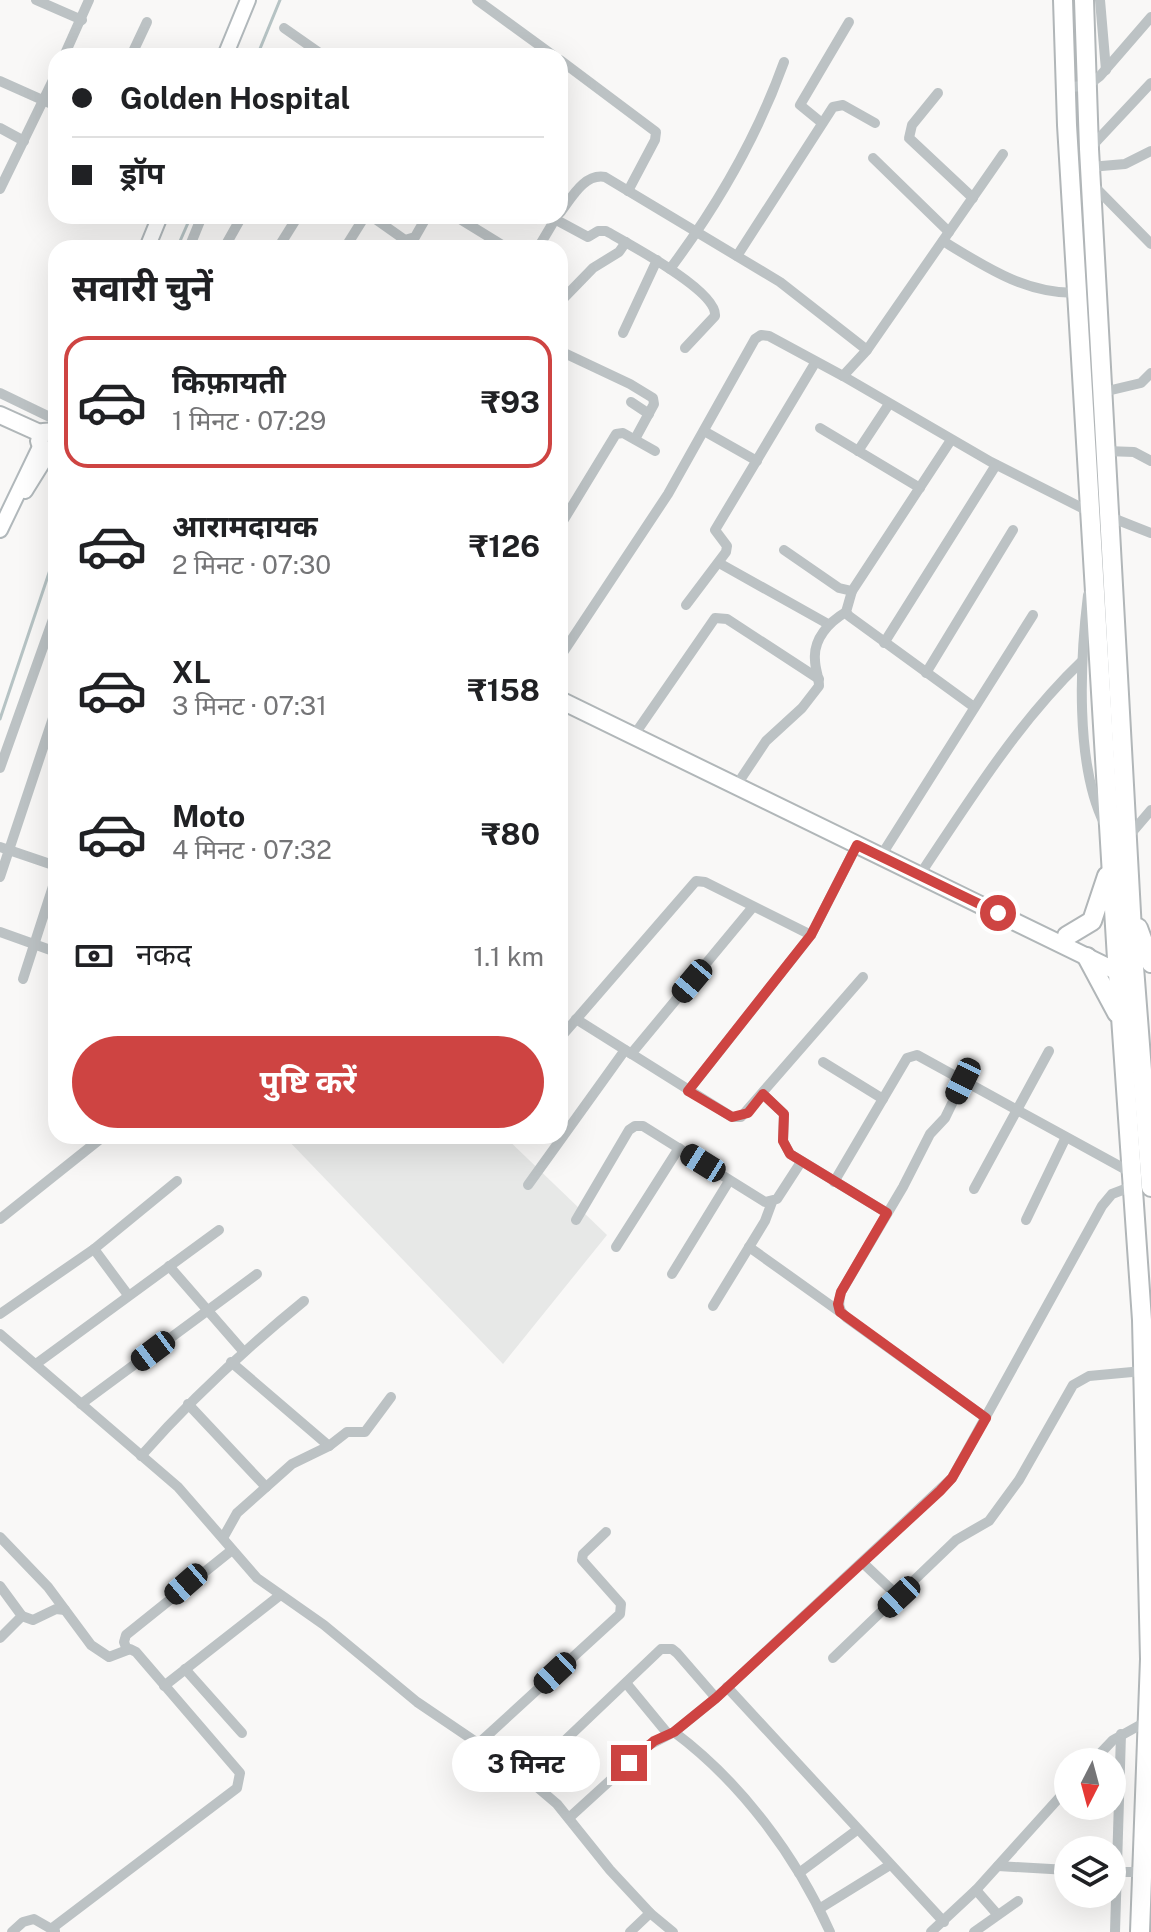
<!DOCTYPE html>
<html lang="hi">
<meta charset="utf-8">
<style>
:root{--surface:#fff;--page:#f6f6f6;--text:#202124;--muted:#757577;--line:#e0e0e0;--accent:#ce4442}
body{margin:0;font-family:"Public Sans","Noto Sans Devanagari",sans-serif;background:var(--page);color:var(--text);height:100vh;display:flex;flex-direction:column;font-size:30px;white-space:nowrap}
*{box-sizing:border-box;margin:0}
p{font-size:26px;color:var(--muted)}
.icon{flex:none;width:44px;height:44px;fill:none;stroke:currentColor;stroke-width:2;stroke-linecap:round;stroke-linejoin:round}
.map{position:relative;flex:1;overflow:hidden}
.drawer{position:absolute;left:48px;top:240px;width:520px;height:904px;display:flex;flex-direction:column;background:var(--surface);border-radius:24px;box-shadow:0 8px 32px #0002}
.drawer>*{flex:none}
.banner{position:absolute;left:48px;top:48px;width:520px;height:176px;border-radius:24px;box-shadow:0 8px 32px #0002;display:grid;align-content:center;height:176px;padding:0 24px;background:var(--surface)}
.needle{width:52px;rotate:186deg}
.buttons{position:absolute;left:1054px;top:1748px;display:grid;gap:16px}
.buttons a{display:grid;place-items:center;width:72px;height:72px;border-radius:50%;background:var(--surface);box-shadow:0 8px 32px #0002;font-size:40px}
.end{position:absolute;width:36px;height:36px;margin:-18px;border:10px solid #ce4442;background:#fff;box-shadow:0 0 0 4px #fff}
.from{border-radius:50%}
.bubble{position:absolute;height:56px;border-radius:28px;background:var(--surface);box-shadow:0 8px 32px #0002;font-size:26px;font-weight:700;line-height:56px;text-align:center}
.car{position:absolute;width:24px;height:48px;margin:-24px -12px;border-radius:10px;box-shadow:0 0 6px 2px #0007;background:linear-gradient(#222 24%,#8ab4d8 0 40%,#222 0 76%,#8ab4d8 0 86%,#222 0)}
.banner b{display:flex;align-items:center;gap:28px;height:76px;font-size:30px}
.banner b+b{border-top:2px solid var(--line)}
.banner i{width:20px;height:20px;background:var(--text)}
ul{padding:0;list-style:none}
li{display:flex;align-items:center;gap:24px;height:132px;margin:0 16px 12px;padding:0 8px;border:4px solid transparent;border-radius:24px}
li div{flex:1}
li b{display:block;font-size:30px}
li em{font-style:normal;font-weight:700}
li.on{border-color:var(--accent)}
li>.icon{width:72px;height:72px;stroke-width:1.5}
h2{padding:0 24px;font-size:36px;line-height:96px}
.pay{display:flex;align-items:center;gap:20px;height:88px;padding:0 24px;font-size:30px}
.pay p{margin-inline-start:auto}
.cta{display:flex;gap:16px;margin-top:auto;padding:16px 24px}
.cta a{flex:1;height:92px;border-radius:48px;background:var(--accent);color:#fff;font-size:32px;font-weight:700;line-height:92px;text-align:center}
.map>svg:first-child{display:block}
.built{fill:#e7e8e7}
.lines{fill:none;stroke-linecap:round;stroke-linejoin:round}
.stream{stroke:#b6c3c4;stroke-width:3}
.secondary-casing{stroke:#b1b8bb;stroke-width:18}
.primary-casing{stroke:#b1b7b9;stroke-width:20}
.trunk-casing{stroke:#b1b6b8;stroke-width:22}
.minor{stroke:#bcc2c4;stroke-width:10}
.secondary{stroke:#fff;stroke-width:14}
.primary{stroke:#fff;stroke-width:16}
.trunk{stroke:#fff;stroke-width:18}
.route{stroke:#ce4442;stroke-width:10}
</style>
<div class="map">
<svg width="1151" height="1932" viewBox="0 0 1151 1932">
<rect width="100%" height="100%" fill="#f9f8f7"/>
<!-- built -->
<polygon class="built" points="284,1136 504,1136 607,1235 503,1364"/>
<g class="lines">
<!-- stream -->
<g class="stream">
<polyline points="257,56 280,0"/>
<polyline points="177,248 191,216"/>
<polyline points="0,719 56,552"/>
</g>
<!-- secondary casing -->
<g class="secondary-casing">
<g id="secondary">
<polyline points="225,56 248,0"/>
<polyline points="147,248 160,216"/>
<polyline points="25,491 48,454"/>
<polyline points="0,530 40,447"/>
</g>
</g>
<!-- primary casing -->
<g class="primary-casing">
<g id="primary">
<polyline points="0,415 42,434"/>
<polyline points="56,431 43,432 39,441 43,451 56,453"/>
<polyline points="560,700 1118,972"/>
</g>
</g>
<!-- trunk casing -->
<g class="trunk-casing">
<g id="trunk">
<polyline points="1063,0 1067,125 1117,959 1142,1320 1150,1659 1140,1932"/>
<polyline points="1084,0 1089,149 1134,967 1151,1187"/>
<polyline points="1138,928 1151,963"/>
<polyline points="1067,936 1092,921 1107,876"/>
<polyline points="1087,957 1117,1013"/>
</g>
</g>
<!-- minor -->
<g class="minor">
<polyline points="36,0 82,20"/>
<polyline points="477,0 554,56"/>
<polyline points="1100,0 1106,70"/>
<polyline points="284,28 324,56"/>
<polyline points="64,56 89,0"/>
<polyline points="131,56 147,22"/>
<polyline points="560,60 656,132 655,140 628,191"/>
<polyline points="0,81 56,106"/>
<polyline points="1066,87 1087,86 1100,76 1151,17"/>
<polyline points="938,93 912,125 909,138 973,198"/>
<polyline points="822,123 800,105 849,22"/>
<polyline points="0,128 24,141"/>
<polyline points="1091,147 1151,83"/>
<polyline points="873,158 949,232"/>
<polyline points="1090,167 1125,164 1151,151"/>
<polyline points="1091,183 1151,244"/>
<polyline points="0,189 56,74"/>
<path d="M560,213C571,199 584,173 605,177L780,282L867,350L1003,154"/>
<polyline points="371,216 405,240 415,237 427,216"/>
<polyline points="455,216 507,248"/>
<path d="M549,216L588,237L598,231H606C627,243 718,291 715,316L685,348"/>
<path d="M943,241C987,268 1026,294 1079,293"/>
<polyline points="189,248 202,216"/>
<polyline points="224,248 242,216"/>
<polyline points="278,248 298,216"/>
<polyline points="345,248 365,216"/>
<polyline points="538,248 557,216"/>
<polyline points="737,256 833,107 843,105 875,123"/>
<path d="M670,269C717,206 757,137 784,62"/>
<polyline points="560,302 593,268 619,252 626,242"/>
<polyline points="623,333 657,260"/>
<polyline points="560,351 630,384 653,398 654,404 635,439"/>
<polyline points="843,376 991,462 1090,512"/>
<polyline points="1103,392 1141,383 1151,373"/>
<polyline points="0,393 56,420"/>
<polyline points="631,402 649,414"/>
<polyline points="820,428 920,488"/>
<polyline points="704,431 757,461"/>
<polyline points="858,451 889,404"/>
<polyline points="1106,451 1134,452 1151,461"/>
<polyline points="1110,517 1151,533"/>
<polyline points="560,526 616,434 623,433 655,451"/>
<polyline points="784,550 839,588 852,591 951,440"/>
<polyline points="719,563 828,624"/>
<polyline points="852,591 846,612 849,616 974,707"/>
<path d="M1088,595C1080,660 1075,764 1104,823"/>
<polyline points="686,605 726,552 727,546 715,530 815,363"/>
<polyline points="884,643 996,465"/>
<polyline points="560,657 668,494 755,339 761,335 769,336 843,376 867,350"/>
<polyline points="926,673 1013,530"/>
<polyline points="639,728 715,618 727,619 819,679"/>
<polyline points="0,768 56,611"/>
<path d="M742,777L766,741L802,708L819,686C819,677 815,669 815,660C813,639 829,622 846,612"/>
<polyline points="1128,837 1151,810"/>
<polyline points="0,847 56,866"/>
<polyline points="886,848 1033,615"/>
<path d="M925,867C973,795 1020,720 1082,661"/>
<polyline points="0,877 56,709"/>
<polyline points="0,932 56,952"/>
<polyline points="23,979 56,877"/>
<polyline points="576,1019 732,1117 741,1117 863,977"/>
<polyline points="560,1038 696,881 705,882 811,935"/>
<polyline points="631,1054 752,908"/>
<polyline points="823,1062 883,1099"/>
<path d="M963,1081L945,1118L930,1134L903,1187L841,1292C838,1304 838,1310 847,1318L986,1418"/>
<polyline points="688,1091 811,935 857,845"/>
<polyline points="763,1094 784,1114 783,1141 790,1154 887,1213"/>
<polyline points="834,1182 907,1058 917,1055 1132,1173"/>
<polyline points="528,1185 625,1050"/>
<polyline points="974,1189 1049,1051"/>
<polyline points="0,1219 104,1136"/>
<polyline points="576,1220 629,1130 635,1126 643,1126 765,1202 777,1199 801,1162"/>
<polyline points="1026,1220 1065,1139"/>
<polyline points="616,1247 679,1148"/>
<polyline points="749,1247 840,1312"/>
<polyline points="94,1249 128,1295"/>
<polyline points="169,1266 243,1351"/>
<polyline points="672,1274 729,1181"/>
<polyline points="713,1306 765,1221 772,1202"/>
<polyline points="0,1314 94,1249 177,1181"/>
<polyline points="0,1334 178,1487 257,1578 324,1625 417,1702 516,1769 557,1804 610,1870 650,1913 673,1932"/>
<polyline points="231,1362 329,1446"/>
<polyline points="36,1364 219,1230"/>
<polyline points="81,1404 257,1274"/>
<polyline points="188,1404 266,1487"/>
<path d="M141,1456C191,1399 245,1349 304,1301"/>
<polyline points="0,1537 48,1587 91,1645 109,1657 130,1649 136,1652 240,1773 237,1788 51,1929"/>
<polyline points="223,1538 237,1513 292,1464 329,1446 347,1432 365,1432 391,1397"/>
<polyline points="863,1563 899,1597"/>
<polyline points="0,1586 22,1616 0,1638"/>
<polyline points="22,1616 33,1620 56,1609 65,1610"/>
<polyline points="127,1650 124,1642 126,1635 232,1550"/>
<polyline points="833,1658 956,1540 989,1521 1019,1480 1073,1385 1089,1376 1143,1371"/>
<polyline points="185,1669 242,1733"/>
<polyline points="626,1683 668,1734"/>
<polyline points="164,1686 279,1596"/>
<polyline points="727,1687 944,1922"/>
<path d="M674,1732C741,1782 796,1856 830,1932"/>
<polyline points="478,1744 620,1614 621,1604 582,1560 583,1554 606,1532"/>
<polyline points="1092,1762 1113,1740 1149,1720"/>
<polyline points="518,1770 537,1767 661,1649 672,1649 677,1653 716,1698"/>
<polyline points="570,1817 649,1745 674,1732 716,1698 952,1478 1102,1206 1112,1194 1133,1186"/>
<polyline points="998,1866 1068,1870"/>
<polyline points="1112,1872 1143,1872"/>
<polyline points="799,1873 857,1830"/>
<polyline points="976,1890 997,1914"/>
<polyline points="819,1909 890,1865"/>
<polyline points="12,1932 23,1922 34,1919 55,1931"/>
<polyline points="630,1932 650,1913"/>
<polyline points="931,1932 976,1890 1068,1788"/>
<polyline points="974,1932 1018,1901"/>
<polyline points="1115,1932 1121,1734"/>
</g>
<!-- secondary -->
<use href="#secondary" class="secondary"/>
<!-- primary -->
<use href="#primary" class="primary"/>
<!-- trunk -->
<use href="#trunk" class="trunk"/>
</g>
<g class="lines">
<!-- route -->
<polyline class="route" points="629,1763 654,1741 674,1732 716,1698 940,1491 952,1478 986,1418 840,1312 838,1304 841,1292 887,1213 790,1154 783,1141 784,1114 763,1094 748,1113 732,1117 688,1091 811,935 857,845 998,913"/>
</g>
</svg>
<div class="buttons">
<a><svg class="needle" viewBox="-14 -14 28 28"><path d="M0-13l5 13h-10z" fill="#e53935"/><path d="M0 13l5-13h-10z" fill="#757577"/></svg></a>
<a><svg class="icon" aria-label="layers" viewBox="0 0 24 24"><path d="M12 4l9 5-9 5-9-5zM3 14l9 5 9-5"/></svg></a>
</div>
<i class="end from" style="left:998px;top:913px"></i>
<i class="end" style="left:629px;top:1763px"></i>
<div class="bubble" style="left:452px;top:1736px;width:148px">3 मिनट</div>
<i class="car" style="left:692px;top:981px;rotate:220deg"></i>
<i class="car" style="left:963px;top:1081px;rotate:206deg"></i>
<i class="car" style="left:703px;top:1163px;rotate:302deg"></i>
<i class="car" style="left:153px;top:1351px;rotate:233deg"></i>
<i class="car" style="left:186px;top:1584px;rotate:229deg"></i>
<i class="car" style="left:899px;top:1597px;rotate:227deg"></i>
<i class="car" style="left:555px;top:1673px;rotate:227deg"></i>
<div class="banner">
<b><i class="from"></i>Golden Hospital</b>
<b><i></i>ड्रॉप</b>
</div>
<section class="drawer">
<h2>सवारी चुनें</h2>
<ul>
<li class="on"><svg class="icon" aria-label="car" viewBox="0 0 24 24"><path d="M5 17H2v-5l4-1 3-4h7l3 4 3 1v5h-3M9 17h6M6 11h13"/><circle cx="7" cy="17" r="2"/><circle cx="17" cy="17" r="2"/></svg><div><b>किफ़ायती</b><p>1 मिनट · 07:29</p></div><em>₹93</em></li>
<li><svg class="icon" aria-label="car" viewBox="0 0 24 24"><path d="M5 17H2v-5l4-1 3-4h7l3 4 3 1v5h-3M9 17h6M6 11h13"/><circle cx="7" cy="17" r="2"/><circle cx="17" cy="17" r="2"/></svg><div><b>आरामदायक</b><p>2 मिनट · 07:30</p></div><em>₹126</em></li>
<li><svg class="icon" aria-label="car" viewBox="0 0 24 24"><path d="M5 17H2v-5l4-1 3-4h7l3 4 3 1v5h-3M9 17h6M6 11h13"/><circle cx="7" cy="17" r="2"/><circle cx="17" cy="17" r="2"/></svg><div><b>XL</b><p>3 मिनट · 07:31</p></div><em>₹158</em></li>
<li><svg class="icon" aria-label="car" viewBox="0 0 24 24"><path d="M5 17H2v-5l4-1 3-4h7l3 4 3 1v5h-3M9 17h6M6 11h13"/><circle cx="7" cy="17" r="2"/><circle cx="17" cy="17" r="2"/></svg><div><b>Moto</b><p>4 मिनट · 07:32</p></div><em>₹80</em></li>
</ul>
<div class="pay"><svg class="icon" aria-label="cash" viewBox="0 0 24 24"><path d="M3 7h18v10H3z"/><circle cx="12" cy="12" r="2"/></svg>नकद<p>1.1 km</p></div>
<div class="cta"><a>पुष्टि करें</a></div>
</section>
</div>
